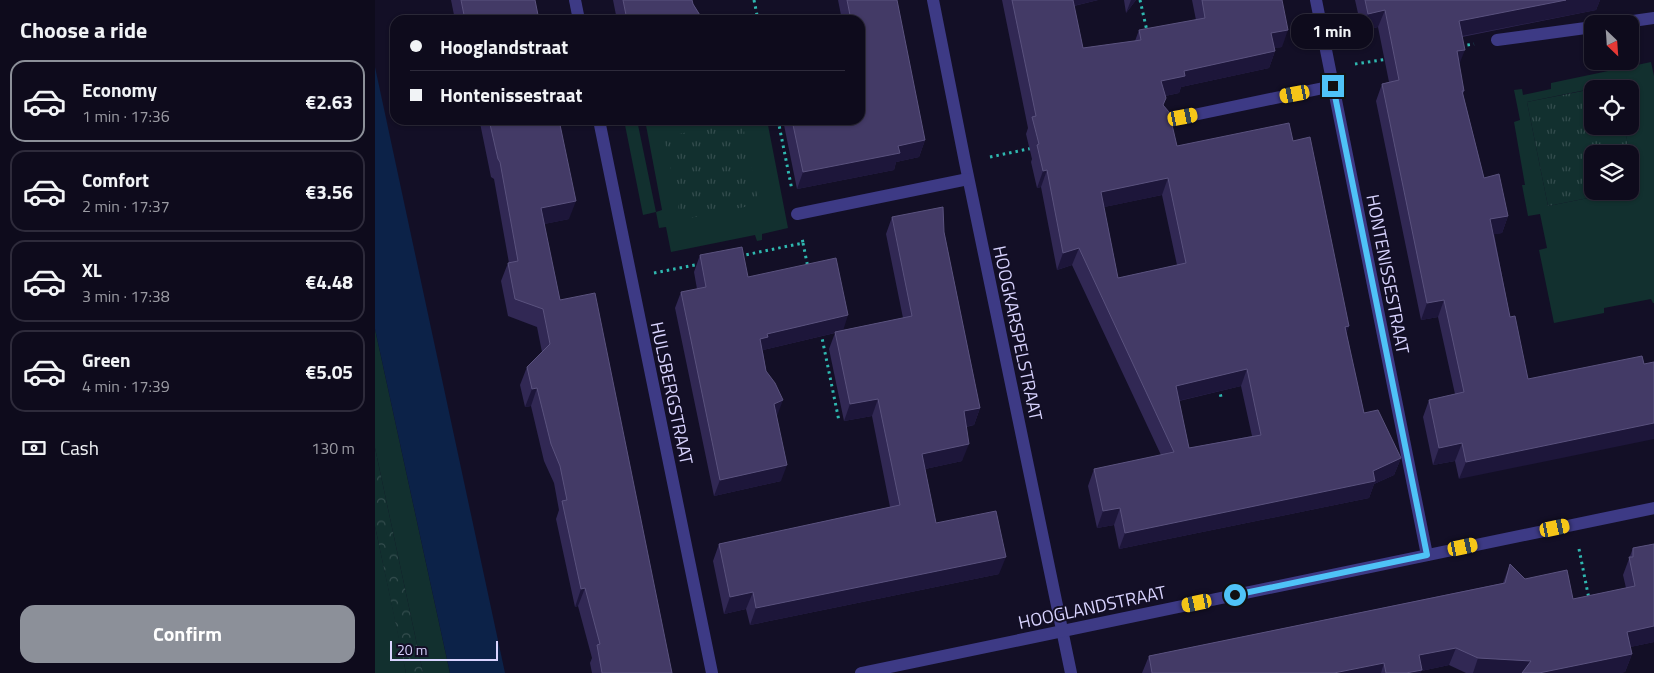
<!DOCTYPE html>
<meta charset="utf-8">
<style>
:root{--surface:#0e0b1c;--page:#1c1929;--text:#f1f3f6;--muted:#9b9ba3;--line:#2e2b3b;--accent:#8c9099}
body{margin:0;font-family:"Titillium Web",sans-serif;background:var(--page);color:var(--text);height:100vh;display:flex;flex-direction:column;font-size:19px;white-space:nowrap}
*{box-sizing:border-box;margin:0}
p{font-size:16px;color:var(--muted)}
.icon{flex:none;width:28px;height:28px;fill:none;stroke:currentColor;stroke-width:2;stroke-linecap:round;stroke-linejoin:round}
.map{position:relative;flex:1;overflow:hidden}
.sheet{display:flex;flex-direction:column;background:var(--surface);width:375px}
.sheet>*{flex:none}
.banner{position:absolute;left:15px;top:15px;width:475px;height:110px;border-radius:15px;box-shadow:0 1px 4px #0004,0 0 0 1px var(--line);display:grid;align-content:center;height:110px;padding:0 20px;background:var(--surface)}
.needle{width:32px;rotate:155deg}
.tools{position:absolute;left:1209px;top:15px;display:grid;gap:10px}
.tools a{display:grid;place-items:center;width:55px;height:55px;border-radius:10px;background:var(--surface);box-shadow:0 1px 4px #0004,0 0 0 1px var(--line);font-size:25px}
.scale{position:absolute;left:15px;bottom:12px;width:108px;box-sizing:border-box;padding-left:5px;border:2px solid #d9d4ff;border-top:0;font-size:14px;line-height:18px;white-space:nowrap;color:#d9d4ff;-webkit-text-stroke:4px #130f26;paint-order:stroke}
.end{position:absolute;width:22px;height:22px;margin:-11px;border:6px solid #4fc3f7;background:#111;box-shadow:0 0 0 2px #111}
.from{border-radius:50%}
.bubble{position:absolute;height:35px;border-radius:15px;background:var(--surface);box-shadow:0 1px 4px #0004,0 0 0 1px var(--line);font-size:16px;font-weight:700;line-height:35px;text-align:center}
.car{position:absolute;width:15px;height:30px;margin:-15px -8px;border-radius:6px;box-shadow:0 0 4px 1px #0007;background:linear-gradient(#f5c518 24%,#345 0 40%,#f5c518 0 76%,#345 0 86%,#f5c518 0)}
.banner b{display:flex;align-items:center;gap:18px;height:48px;font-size:19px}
.banner b+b{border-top:1px solid var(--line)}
.banner i{width:12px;height:12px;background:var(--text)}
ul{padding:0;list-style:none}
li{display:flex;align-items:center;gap:15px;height:82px;margin:0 10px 8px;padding:0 10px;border:2px solid var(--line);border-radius:15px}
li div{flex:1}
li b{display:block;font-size:19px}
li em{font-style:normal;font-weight:700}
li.active{border-color:var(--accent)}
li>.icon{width:45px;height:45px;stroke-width:1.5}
h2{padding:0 20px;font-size:22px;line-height:60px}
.pay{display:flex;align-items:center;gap:12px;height:55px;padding:0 20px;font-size:19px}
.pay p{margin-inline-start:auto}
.primary-button{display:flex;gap:10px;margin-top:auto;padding:10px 20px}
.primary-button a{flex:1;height:58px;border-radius:15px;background:var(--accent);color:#fff;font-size:20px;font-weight:700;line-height:58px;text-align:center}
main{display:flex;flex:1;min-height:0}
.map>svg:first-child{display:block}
.green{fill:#12302f;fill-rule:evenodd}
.forest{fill:url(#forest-crowns)}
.park{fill:url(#park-tufts)}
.water{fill:#0c2248}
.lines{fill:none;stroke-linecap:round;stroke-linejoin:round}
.path{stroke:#2fb8b0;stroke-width:3;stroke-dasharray:2.5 4;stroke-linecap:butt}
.minor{stroke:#3d3a85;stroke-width:12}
.wall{fill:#312854;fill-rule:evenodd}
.shaded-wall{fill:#1d163a}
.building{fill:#433a66;stroke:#5a527e;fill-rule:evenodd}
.route{stroke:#4fc3f7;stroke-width:6}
.labels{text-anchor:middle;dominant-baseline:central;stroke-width:4;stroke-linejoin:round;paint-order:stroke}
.street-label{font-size:18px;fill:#d9d4ff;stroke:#130f26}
</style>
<main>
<section class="sheet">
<h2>Choose a ride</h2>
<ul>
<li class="active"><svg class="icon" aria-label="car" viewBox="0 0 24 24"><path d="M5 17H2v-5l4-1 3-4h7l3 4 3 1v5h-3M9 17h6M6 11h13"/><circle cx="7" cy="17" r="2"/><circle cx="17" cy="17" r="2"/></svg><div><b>Economy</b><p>1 min · 17:36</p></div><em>€2.63</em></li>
<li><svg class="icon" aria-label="car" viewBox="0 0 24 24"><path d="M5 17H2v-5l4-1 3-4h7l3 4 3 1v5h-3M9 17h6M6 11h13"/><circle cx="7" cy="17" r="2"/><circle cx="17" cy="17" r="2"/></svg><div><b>Comfort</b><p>2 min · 17:37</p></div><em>€3.56</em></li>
<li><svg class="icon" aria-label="car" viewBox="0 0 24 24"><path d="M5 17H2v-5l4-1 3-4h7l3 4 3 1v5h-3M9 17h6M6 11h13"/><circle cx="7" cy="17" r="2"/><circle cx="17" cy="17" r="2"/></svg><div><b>XL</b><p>3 min · 17:38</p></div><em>€4.48</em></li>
<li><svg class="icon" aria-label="car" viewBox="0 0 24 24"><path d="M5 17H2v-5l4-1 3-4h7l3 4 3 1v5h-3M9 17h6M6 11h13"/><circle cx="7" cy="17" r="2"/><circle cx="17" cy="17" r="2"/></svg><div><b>Green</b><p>4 min · 17:39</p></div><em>€5.05</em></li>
</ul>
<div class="pay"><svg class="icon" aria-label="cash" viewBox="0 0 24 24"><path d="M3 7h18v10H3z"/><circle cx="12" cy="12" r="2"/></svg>Cash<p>130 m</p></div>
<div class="primary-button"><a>Confirm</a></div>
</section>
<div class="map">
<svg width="1279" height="673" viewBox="0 0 1279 673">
<defs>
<pattern id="forest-crowns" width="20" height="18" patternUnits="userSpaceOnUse" patternTransform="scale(1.25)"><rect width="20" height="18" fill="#12302f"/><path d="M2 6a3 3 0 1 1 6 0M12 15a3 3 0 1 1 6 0" fill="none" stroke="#344d4e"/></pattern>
<pattern id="park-tufts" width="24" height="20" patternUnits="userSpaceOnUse" patternTransform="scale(1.25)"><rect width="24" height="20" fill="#12302f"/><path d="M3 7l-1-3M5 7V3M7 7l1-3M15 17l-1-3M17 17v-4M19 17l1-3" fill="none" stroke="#344d4e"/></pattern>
</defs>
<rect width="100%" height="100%" fill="#130f26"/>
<!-- green -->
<g class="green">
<path d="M1276,62L1279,76V303H1278L1276,299L1229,308V313L1179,323L1164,250L1172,248L1165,214L1153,216L1147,185H1150L1139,122L1145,120L1139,90L1147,89L1148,95L1176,89V83ZM1240,84L1241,89H1255V126H1249L1262,188L1255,190V191H1248L1173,206L1152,102Z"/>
<polygon points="249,120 262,120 281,212 287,210 270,120 392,120 413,228 387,234 387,240 382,241 380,235 296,252 291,227 284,228 281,212 268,215"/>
<polygon points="0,329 75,673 48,673 0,448"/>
<polygon points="0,526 27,652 31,673 0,673"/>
</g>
<!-- forest -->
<polygon class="forest" points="0,448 48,673 31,673 0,526"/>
<!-- park -->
<g class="park">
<polygon points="1218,89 1218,126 1249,126 1255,154 1218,154 1218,191 1248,191 1173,206 1152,102"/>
<polygon points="367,121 384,204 306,220 289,137"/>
</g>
<!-- water -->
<polygon class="water" points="0,67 130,673 75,673 0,329"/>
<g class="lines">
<!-- path -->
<g class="path">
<polyline points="379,0 383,20"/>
<polyline points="765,0 772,31"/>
<polyline points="1086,46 1099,44"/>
<polyline points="980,64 1013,59"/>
<polyline points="403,120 417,190"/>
<polyline points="615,157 658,148"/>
<polyline points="428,243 433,268"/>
<polyline points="365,256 428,243 427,238"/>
<polyline points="279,273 325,264"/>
<polyline points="446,333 464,421"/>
<polyline points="844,388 846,397"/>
<polyline points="1204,549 1214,599"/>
</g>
<!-- minor -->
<g class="minor">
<polyline points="200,0 204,20"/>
<polyline points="558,0 590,162 696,673"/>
<polyline points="941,0 1052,555"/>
<polyline points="1237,24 1279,18"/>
<polyline points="1122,40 1218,27"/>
<polyline points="224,120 337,673"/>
<polyline points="790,121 958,86"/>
<polyline points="422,214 593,179"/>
<polyline points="486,673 1279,508"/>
</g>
</g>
<!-- wall -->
<g class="wall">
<polygon points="76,0 160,0 164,20 80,20"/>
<polygon points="238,0 317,0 318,4 328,20 242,20"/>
<polygon points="463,0 522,0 550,140 544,157 521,162 519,170 422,189 408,120 485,120 485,20 467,20"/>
<path d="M627,0H723L699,6L708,48L760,41L764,30L821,20L817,0H907V47L899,48L900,51L894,68L806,87L804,93L790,96L788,105L802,146L918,141L974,326L971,333L989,413L1026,458L1019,475L999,484L994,498L744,549L739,525L722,528L713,486L719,469L786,455L697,265L682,270L666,187L662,188L656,162L657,159L651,134L653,128ZM787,195L802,265L743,278L729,207ZM866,386L877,436L814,448L804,401Z"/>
<polygon points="749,0 761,0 751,13"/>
<polygon points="980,0 1225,0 1221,10 1087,37 1084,65 1089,91 1088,94 1109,178 1133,216 1127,233 1119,234 1135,317 1153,379 1084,479 1080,461 1058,465 1048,417 1054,400 1080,394 1063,317 1046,320 1001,101 1007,84 1014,82 1003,27 987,31"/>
<polygon points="98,120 184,120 194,219 169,224 185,300 297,673 217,673 215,663 217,658 203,606 200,607 181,519 184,510 179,483 169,461 156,406 150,407 145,385 152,367 167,352 162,327 133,316 126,281 133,263 134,263 119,179 116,177 105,123"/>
<polygon points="517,217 569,232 605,408 599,425 591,427 587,461 550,469 561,523 624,574 375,625 371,609 349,614 338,561 344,544 515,507 497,416 469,421 454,349 460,333 388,350 388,352 391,371 402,416 406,481 339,496 300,308 306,292 322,289 319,272 325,255 373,277 468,330 528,318 511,234"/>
<polygon points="1279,544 1279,642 1255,647 1257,654 1250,672 1244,673 1091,673 1074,665 1046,671 1045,673 767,673 774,656 1128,583 1135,564 1150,579 1198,599 1251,588 1248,575 1258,548"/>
</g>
<!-- shaded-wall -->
<g class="shaded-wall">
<polygon points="693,0 723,0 690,8"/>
<polygon points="756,0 761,0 751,13"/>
<polygon points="1191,0 1225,0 1221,10 1077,38 1084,21"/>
<polygon points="1010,10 1003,27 987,31 993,14"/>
<polygon points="913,30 907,47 890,50 896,33"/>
<polygon points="1090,50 1083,67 1082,51"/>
<polygon points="900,51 894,68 806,87 804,93 780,98 786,81 809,71"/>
<polygon points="550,140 544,157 521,162 519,170 422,189 428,172 523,146"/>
<polygon points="672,170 666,187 662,188 668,171"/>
<polygon points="793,178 787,195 720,209 726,192"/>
<polygon points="201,201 194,219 160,226 166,208"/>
<polygon points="1133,216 1127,233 1109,236 1115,219"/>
<polygon points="704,248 697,265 682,270 688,253"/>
<polygon points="1069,300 1063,317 1046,320 1052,303"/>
<polygon points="473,315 468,331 388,350 387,353 385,339 392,334"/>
<polygon points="974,326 968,343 970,327"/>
<polygon points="872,369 866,386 794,403 801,386"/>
<polygon points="162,388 156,406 150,407 157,389"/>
<polygon points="503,399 497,416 469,421 475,404"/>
<polygon points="408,400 402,416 399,404"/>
<polygon points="605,408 599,425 583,428 589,411"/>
<polygon points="1279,423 1279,439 1084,479 1091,462"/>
<polygon points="1087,443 1080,461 1058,465 1064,448"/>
<polygon points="594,444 587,461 541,471 547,454"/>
<polygon points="1026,458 1019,475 999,484 994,498 744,549 750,533 998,471"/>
<polygon points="412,465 406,481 339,496 345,480"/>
<polygon points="745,508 739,525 722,528 728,511"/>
<polygon points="631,557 624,574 375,625 381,608"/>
<polygon points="210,588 203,606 200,607 206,589"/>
<polygon points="378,592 371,609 349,614 355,597"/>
<polygon points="1279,626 1279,642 1246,649 1252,632"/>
<polygon points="1081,648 1074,665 1046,671 1045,673 1031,673 1044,655"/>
<polygon points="1257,654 1250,672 1244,673 1164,673"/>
<polygon points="1103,658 1156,661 1152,673 1098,673"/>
<polygon points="1009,663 1006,673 959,673"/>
</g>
<!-- building -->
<g class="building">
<polygon points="86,0 160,0 164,20 90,20"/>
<polygon points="248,0 317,0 318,4 328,20 252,20"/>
<polygon points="472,0 522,0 550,140 523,146 525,153 428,172 417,120 485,120 485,20 476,20"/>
<path d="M637,0H698L708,48L766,40L764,30L830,18L827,0H907L913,30L896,33L900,51L809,71L810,76L786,81L791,98L788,105L794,112L802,146L914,123L918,141L935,137L974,326L970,327L989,413L1003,410L1026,458L998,471L1000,481L750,533L745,508L728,511L719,469L799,452L704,248L688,253L672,170L668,171L662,145L664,144L657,117L661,116ZM793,178L811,263L743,278L726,192ZM872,369L886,435L814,448L801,386Z"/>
<polygon points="990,0 1191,0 1084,21 1090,50 1082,51 1089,91 1087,91 1109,178 1124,174 1133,216 1115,219 1135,317 1140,316 1153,379 1267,356 1269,364 1279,362 1279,423 1091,462 1087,443 1064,448 1054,400 1089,392 1069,300 1052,303 1007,84 1024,80 1010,10 993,14"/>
<polygon points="114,120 184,120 201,201 166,208 185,300 220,293 297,673 227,673 222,645 225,644 210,588 206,589 187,501 192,500 185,466 176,444 162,388 157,389 152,367 175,344 168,309 140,299 133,263 143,261 125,162 123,159"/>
<polygon points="568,207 569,232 605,408 589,411 594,444 547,454 561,523 621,511 631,557 381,608 378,592 355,597 344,544 525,505 503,399 475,404 460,332 537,316 517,217"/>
<polygon points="367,247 373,277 461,258 473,315 392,334 393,337 385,339 391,371 400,383 408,400 399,404 412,465 345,480 306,292 331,287 325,255"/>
<polygon points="1279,544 1279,626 1252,632 1257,654 1164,673 1147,673 1156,661 1103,658 1081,648 1044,655 1047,670 1031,673 1011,673 1009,663 959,673 777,673 774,656 1130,583 1135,564 1150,579 1192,570 1198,599 1260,586 1254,557 1258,557 1258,548"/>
</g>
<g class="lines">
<!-- route -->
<polyline class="route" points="860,595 1052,555 958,86"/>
</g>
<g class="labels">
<!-- street labels -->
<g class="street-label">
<text transform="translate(1013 274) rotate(79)">HONTENISSESTRAAT</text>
<text transform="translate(643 333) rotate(78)">HOOGKARSPELSTRAAT</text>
<text transform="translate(297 393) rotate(78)">HULSBERGSTRAAT</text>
<text transform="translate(717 607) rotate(-12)">HOOGLANDSTRAAT</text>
</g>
</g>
</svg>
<div class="tools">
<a><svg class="needle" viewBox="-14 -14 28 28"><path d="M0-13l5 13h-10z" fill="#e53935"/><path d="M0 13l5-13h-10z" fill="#9b9ba3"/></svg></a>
<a><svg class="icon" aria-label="locate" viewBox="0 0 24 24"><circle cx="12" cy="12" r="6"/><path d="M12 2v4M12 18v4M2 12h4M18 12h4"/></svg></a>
<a><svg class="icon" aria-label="layers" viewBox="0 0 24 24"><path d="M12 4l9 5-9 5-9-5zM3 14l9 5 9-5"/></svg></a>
</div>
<div class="scale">20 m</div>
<i class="end from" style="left:860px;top:595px"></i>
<i class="end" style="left:958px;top:86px"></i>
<div class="bubble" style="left:916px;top:14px;width:82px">1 min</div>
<i class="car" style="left:920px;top:94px;rotate:259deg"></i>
<i class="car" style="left:808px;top:117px;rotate:79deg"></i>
<i class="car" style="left:1180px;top:528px;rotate:78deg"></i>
<i class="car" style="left:1088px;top:547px;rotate:78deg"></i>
<i class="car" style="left:822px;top:603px;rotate:258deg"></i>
<div class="banner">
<b><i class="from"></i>Hooglandstraat</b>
<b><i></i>Hontenissestraat</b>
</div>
</div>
</main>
